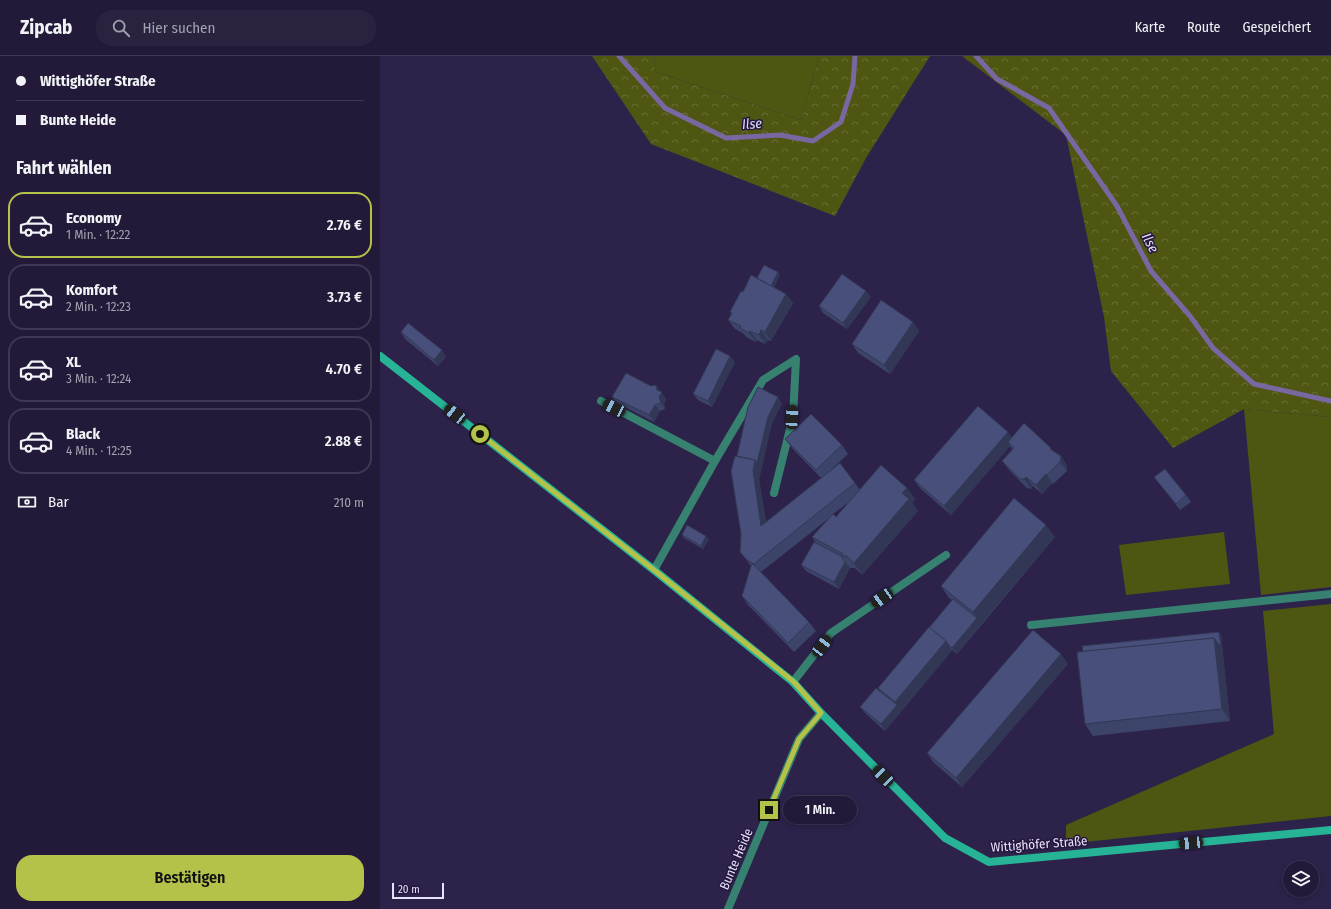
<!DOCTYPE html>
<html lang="de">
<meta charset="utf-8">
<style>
:root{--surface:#221a38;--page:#2a2340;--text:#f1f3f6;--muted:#a2a1ae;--line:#3f3853;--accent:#b5c24a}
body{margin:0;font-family:"Fira Sans Condensed",sans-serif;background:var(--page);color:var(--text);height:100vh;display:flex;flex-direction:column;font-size:15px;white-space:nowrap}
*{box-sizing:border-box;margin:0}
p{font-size:13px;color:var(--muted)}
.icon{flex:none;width:22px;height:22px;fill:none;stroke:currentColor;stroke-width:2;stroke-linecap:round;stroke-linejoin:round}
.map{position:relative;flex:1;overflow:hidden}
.side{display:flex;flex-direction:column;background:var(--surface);width:380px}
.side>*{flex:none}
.top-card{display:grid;align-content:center;height:88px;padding:0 16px;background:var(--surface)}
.controls{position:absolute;left:903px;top:805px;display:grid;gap:8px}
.controls a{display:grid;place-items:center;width:36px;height:36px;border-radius:50%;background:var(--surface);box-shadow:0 2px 6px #0003,0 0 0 1px var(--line);font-size:20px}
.scale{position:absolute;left:12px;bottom:10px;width:52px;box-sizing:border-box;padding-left:4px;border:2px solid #e7e1fb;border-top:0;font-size:11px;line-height:14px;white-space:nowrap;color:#e7e1fb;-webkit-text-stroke:3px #24183f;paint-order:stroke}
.end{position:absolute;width:18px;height:18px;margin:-9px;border:5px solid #b5c24a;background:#111;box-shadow:0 0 0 2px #111}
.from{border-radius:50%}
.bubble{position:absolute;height:28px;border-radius:14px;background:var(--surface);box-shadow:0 2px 6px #0003,0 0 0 1px var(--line);font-size:13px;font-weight:600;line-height:28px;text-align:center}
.car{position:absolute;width:12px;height:24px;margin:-12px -6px;border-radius:5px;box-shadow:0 0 3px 1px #0007;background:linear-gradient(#222 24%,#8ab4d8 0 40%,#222 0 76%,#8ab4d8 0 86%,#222 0)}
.top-card b{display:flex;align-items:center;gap:14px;height:38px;font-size:15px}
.top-card b+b{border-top:1px solid var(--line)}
.top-card i{width:10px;height:10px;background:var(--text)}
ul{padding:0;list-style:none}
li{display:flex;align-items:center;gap:12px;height:66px;margin:0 8px 6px;padding:0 8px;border:2px solid var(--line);border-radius:16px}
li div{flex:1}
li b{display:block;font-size:15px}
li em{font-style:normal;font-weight:600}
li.current{border-color:var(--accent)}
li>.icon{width:36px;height:36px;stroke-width:1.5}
h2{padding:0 16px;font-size:18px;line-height:48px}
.pay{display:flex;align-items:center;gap:10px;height:44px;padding:0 16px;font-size:15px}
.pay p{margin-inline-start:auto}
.button{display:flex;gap:8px;margin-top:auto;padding:8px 16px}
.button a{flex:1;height:46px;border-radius:16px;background:var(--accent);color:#111;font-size:16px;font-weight:600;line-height:46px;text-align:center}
header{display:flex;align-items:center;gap:24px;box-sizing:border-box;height:56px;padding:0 20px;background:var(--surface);border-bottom:1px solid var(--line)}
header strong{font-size:19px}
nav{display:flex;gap:22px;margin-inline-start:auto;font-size:14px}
.search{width:280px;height:36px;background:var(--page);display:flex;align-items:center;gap:10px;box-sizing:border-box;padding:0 14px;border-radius:16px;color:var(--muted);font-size:15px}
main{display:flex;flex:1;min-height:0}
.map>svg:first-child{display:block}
.grass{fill:#4f5612}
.forest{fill:url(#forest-crowns)}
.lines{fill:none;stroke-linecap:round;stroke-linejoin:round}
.stream{stroke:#7967a2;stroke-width:5}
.lane{stroke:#36816f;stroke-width:8}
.street{stroke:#36816f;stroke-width:8}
.secondary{stroke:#26b396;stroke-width:8}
.wall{fill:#3d4469;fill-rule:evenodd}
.shaded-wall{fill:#323755}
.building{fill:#474f7a;stroke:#323755}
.route{stroke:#b5c24a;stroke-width:5}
.labels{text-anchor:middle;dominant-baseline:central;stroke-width:3;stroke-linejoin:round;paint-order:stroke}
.street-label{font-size:13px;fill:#e7e1fb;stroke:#24183f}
.water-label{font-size:14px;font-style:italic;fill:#e0dbf1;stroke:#24183f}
</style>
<header>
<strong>Zipcab</strong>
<div class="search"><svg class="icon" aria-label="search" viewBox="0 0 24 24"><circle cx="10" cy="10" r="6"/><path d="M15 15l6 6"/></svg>Hier suchen</div>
<nav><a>Karte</a><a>Route</a><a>Gespeichert</a></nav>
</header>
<main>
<section class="side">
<div class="top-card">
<b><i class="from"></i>Wittighöfer Straße</b>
<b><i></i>Bunte Heide</b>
</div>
<h2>Fahrt wählen</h2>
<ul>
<li class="current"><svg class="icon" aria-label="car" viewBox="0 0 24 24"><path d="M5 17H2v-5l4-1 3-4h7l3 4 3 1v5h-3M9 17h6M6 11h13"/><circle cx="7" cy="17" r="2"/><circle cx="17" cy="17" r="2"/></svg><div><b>Economy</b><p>1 Min. · 12:22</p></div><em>2.76 €</em></li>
<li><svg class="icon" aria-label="car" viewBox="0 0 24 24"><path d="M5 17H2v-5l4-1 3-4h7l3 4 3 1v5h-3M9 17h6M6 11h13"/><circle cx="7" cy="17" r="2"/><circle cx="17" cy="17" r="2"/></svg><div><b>Komfort</b><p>2 Min. · 12:23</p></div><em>3.73 €</em></li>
<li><svg class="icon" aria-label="car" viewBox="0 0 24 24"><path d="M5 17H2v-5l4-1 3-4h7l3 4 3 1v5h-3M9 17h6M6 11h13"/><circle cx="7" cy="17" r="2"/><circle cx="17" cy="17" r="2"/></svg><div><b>XL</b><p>3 Min. · 12:24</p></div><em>4.70 €</em></li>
<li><svg class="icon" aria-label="car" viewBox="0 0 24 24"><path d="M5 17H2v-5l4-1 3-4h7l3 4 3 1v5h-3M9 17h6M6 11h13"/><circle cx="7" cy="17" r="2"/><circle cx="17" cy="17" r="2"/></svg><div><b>Black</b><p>4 Min. · 12:25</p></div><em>2.88 €</em></li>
</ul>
<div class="pay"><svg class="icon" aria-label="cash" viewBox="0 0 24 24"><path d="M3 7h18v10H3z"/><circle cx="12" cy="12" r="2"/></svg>Bar<p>210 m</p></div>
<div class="button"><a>Bestätigen</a></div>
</section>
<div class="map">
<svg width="951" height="853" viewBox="0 0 951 853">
<defs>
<pattern id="forest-crowns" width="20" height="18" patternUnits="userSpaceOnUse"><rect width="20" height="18" fill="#4f5612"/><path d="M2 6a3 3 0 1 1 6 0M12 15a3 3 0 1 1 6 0" fill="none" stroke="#686e35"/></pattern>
</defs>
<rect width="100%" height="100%" fill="#2d224a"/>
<!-- grass -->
<g class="grass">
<polygon points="274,0 439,0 421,64 276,16"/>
<polygon points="864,353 951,361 951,531 881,539"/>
<polygon points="844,476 850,528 746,539 739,489"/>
<polygon points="951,548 951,760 686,788 686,769 894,678 883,555"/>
</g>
<!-- forest -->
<g class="forest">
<polygon points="212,0 274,0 276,16 421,64 439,0 550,0 486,102 455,160 271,88"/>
<polygon points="582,0 951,0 951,361 864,353 793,392 731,315 724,261 686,79"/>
</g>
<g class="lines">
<!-- stream -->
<g class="stream">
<polyline points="239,0 285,52 346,82 400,79 433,85 461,66 473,28 475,0"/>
<polyline points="596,0 617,23 669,52 737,150 771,215 810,260 833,292 874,328 951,345"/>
</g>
<!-- lane -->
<g class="lane">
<polyline points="221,345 335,405"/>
<polyline points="274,514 335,405 383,324 416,303 413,361 394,437"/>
<polyline points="651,569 951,538"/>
<polyline points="413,626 451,577 566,499"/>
</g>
<!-- street -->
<polyline class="street" points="348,853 419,683 441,657"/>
<!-- secondary -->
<polyline class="secondary" points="0,300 274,514 413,626 441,657 565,782 609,806 951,774"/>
</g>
<!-- wall -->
<g class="wall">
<polygon points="400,219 394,231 406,238 413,247 391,285 388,284 385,288 377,284 376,286 366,281 364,278 355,273 348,264 351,258 350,256 363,236 377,222"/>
<polygon points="491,241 467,273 443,257 439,250"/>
<polygon points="533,266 539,275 510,318 478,297 472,288"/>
<polygon points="21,276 62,294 66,301 58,310 25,283"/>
<polygon points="355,306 332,351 318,344 313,338"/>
<polygon points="271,330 280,336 286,343 284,348 285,353 280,355 274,366 237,347 232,341"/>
<path d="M402,347L392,367L379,423L386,466L441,422L412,392L405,383L462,389L468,398L453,412L475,427L480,434L527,432L535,443L532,447L538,455L482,519L475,512H470L459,533L426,515L421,509L436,487L432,481L448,463L381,516L429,566L436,575L414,596L368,549L362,540L371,510L360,496L361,478L357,400ZM469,446L456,461L453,458Z"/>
<polygon points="632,381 671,392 673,395 681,400 687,410 687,415 673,428 672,427 662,438 653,430 651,433 647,432 629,414 622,405 632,393 630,390 571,459 541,433 534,424"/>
<polygon points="774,421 806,439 811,446 800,454"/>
<polygon points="302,479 329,483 323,493 304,482"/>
<polygon points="675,481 577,598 572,594 505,675 485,657 480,651 500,636 498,632 572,544 569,542 561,530"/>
<polygon points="841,579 850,665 713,680 705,668"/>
<polygon points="688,608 582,731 553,706 547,697"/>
</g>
<!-- shaded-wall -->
<g class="shaded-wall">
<polygon points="398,216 400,219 392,236 389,233"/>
<polygon points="486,235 491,241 467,273 463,267"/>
<polygon points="406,238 413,247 391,285 385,276"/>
<polygon points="533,266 539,275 510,318 504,309"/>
<polygon points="381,274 388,284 385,288 379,279"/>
<polygon points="370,275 377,284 376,286 369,277"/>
<polygon points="62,294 66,301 58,310 54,304"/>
<polygon points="350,300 355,306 332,351 328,345"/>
<polygon points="276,329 286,343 284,348 285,353 281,347"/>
<polygon points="398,341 402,347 392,367 379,423 388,479 381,470 373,414 388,361"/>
<polygon points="275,349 280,355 274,366 269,359"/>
<polygon points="628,376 635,385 628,386 630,390 571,459 564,450"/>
<polygon points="681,400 687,410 687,415 680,406"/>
<polygon points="666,418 672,427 662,438 656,429"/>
<polygon points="646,421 653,430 651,433 644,423"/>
<polygon points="527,432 535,443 532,447 538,455 482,519 474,507 522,437"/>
<polygon points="666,469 675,481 601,568 593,556"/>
<polygon points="326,480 329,483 323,493 321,490"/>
<polygon points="465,506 470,512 459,533 454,526"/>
<polygon points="597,562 601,568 577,598 572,592"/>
<polygon points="839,576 841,579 850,665 842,653 834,582"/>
<polygon points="566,585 572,595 505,675 501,668 517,649 515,646"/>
<polygon points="681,598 688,608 582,731 576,722"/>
</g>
<!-- building -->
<g class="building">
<polygon points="384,209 398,216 391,230 377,222"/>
<polygon points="462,218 486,235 463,267 439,250"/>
<polygon points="371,219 406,238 385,276 381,274 379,279 370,275 369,277 360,272 361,270 348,264 352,257 350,256 361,235 363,236"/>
<polygon points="501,244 533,266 504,309 472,288"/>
<polygon points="28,267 62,294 54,304 21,276"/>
<polygon points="336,293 350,300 328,345 313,338"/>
<polygon points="246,317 271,330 276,329 277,334 282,336 279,341 281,347 275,349 269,359 232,341"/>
<polygon points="378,331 398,341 388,361 377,407 375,404 357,400 368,351"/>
<polygon points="598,350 628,376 564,450 534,424"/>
<polygon points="431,358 462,389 436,414 405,383"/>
<polygon points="644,367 671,392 670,393 681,400 680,406 667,419 666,418 656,429 646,421 644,423 640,423 622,405 634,392 628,386"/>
<polygon points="355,400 375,404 373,414 381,470 460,407 475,427 374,508 367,504 360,496 361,478 351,415"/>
<polygon points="501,409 527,432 522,437 529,443 474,507 467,500 461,500 463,498 432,481 453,458 456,461"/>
<polygon points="785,413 806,439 796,448 774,421"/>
<polygon points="634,442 666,469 593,556 561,530"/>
<polygon points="307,469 326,480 321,490 302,479"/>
<polygon points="434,486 461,500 465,506 454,526 421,509"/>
<polygon points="373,508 429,566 408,587 362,540 371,510"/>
<polygon points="573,543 597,562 572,592 568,588 566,585 549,572"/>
<polygon points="549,571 566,585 515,646 498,632"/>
<polygon points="653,574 681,598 576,722 547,697"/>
<polygon points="839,576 841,591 834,582 703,596 702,590"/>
<polygon points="834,582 842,653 705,668 697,596"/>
<polygon points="496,632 517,649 501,668 480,651"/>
</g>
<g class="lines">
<!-- route -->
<polyline class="route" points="100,378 274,514 414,626 441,657 419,683 389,754"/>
</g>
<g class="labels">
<!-- street labels -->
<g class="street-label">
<text transform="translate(659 788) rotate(-4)">Wittighöfer Straße</text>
<text transform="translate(356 803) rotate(-67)">Bunte Heide</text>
</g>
<!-- water labels -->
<g class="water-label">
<text transform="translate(372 68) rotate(-3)">Ilse</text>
<text transform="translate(770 187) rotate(62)">Ilse</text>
</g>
</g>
</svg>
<div class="controls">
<a><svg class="icon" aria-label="layers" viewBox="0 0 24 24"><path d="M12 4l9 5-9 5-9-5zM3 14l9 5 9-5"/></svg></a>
</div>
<div class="scale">20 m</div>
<i class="end from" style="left:100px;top:378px"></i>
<i class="end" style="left:389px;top:754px"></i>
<div class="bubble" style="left:403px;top:740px;width:74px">1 Min.</div>
<i class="car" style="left:234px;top:352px;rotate:297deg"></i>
<i class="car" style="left:75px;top:358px;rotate:308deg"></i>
<i class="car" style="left:412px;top:361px;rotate:3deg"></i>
<i class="car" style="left:502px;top:542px;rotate:235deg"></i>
<i class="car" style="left:442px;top:590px;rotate:37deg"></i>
<i class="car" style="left:503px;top:720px;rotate:315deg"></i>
<i class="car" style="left:811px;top:787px;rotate:265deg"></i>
</div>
</main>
